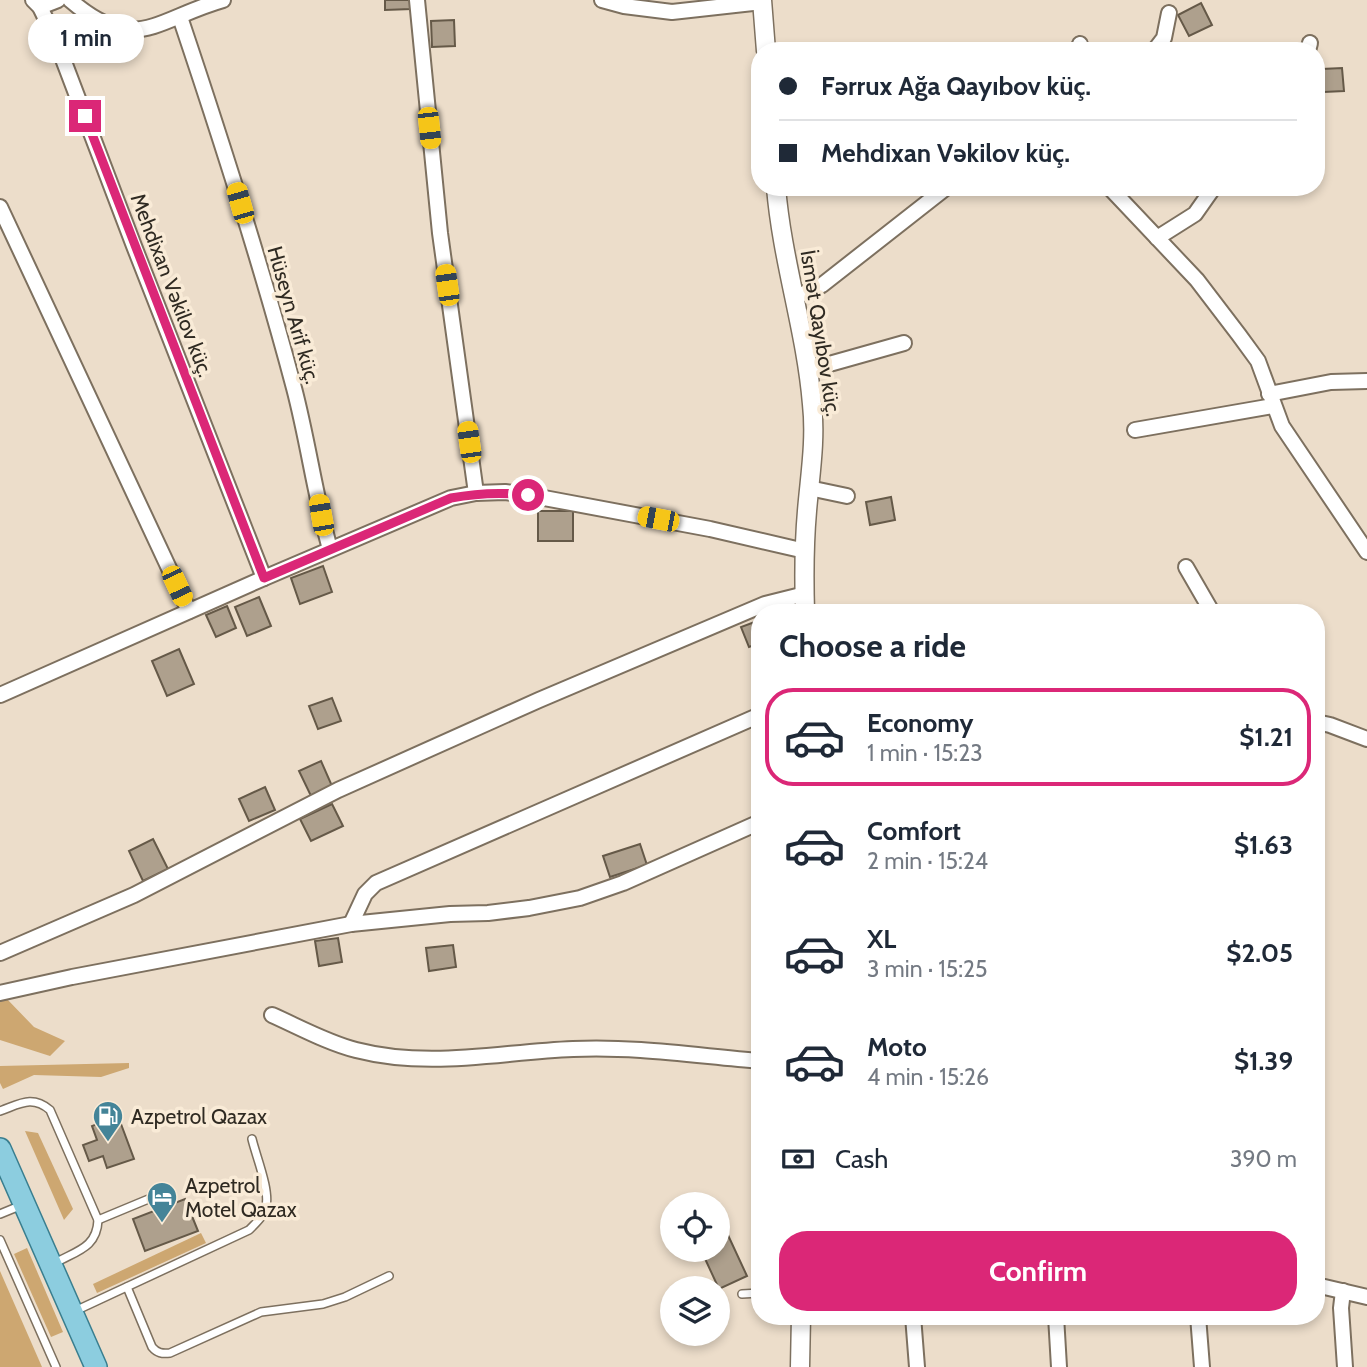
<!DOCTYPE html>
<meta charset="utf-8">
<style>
:root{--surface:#fff;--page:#f2f2f3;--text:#1f2937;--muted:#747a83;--line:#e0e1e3;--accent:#db2777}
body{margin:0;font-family:Cabin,sans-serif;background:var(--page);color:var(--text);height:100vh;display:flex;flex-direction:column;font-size:26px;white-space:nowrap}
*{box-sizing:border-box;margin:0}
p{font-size:23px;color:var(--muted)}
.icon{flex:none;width:38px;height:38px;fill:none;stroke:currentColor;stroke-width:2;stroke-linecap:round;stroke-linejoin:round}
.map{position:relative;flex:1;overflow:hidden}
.panel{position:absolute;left:751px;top:604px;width:574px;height:721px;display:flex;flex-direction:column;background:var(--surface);border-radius:28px;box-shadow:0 4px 10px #0003}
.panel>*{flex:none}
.banner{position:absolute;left:751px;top:42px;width:574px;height:154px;border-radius:28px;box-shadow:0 4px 10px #0003;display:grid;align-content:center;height:154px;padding:0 28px;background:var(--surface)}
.tools{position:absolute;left:660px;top:1192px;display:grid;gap:14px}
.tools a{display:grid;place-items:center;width:70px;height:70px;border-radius:50%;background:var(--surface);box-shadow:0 4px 10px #0003;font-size:35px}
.end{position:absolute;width:32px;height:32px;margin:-16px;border:9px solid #db2777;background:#fff;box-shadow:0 0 0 4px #fff}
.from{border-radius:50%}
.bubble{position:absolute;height:49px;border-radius:24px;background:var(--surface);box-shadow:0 4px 10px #0003;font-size:23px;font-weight:800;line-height:49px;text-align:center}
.car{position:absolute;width:21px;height:42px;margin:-21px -10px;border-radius:9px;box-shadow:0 0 5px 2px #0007;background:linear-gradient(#f5c518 24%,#345 0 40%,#f5c518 0 76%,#345 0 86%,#f5c518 0)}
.banner b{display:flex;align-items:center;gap:24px;height:66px;font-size:26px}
.banner b+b{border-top:2px solid var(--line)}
.banner i{width:18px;height:18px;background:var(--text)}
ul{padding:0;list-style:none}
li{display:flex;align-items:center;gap:21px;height:98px;margin:0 14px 10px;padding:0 14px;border:4px solid transparent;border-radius:28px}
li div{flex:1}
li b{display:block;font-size:26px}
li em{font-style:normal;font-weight:800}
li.active{border-color:var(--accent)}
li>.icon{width:63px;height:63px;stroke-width:1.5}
h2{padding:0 28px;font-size:32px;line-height:84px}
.pay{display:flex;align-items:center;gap:18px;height:77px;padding:0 28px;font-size:26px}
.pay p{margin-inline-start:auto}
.primary-button{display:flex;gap:14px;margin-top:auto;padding:14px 28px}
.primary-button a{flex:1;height:80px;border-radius:28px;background:var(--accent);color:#fff;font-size:28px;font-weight:800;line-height:80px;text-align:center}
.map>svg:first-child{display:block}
.green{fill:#cda771}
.building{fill:#aea08d;stroke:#655948;stroke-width:2}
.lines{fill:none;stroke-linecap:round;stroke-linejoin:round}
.service-casing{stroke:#7d705f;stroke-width:10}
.minor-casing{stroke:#7d705f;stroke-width:18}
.tertiary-casing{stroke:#7d705f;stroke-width:21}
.primary-casing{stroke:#397e8f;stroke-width:24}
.service{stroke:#fff;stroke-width:7}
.minor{stroke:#fff;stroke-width:14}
.tertiary{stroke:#fff;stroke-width:18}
.primary{stroke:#8ccddf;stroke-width:21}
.route{stroke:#db2777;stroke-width:9}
.labels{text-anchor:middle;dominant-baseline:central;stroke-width:7;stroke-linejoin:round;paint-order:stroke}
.street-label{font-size:21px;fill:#2f2a22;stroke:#f9ebd7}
.poi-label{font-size:21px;fill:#2f2a22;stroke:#f9ebd7;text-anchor:start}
</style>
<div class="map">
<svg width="1367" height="1367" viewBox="0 0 1367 1367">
<rect width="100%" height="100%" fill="#ecddca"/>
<!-- green -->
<g class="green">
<polygon points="6,998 34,1027 65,1041 50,1056 0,1040 0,1001"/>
<polygon points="129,1063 129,1068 101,1077 34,1075 3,1089 0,1083 0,1066"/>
<polygon points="25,1131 38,1133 73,1209 64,1220"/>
<polygon points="201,1233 206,1243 97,1293 93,1284"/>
<polygon points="27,1248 63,1332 51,1337 14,1254"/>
<polygon points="0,1271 42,1367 0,1367"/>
</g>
<!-- building -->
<g class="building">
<polygon points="385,0 410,0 411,9 385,10"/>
<polygon points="1201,3 1212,25 1189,36 1178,15"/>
<polygon points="454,20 455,46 432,47 431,21"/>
<polygon points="1342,68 1344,91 1324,92 1322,69"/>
<polygon points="891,497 895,520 870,525 866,502"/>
<rect x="538" y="511" width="35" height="30"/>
<polygon points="323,566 332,592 300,604 291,578"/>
<polygon points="259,597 271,626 247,636 235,607"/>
<polygon points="227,606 236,628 216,637 206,615"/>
<polygon points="760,620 760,643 749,647 741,627"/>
<polygon points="179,649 194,684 167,696 152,661"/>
<polygon points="332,698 341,721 318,729 309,706"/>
<polygon points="321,761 332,786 311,796 299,771"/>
<polygon points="265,787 275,810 249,821 239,799"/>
<polygon points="332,804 343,826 311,841 300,819"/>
<polygon points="153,839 168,869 143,881 129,851"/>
<polygon points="640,844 647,865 610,877 603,856"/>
<polygon points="338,938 342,962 319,966 315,941"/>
<polygon points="453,945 456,967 429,971 426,948"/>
<polygon points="118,1116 134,1159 107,1168 103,1156 89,1161 83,1145 97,1140 92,1126"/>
<polygon points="185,1199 198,1231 145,1251 133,1219"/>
<polygon points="721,1220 747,1276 719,1289 701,1250 718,1250 718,1222"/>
</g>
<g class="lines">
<!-- service casing -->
<g class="service-casing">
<g id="service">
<path d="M0,1111C20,1104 32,1095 50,1110L98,1220C97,1248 76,1251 55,1263"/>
<polyline points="0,1214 22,1205"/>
<polyline points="98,1220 163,1193"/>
<polyline points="0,1240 56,1367"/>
<path d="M127,1287L152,1347C157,1353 162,1354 170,1353L261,1312L323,1304L345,1297L389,1276"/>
<polyline points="742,1294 760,1293"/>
<path d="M75,1311L249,1230C256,1223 264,1216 266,1206C270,1190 256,1156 252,1139"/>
</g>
</g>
<!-- minor casing -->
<g class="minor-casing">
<g id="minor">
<polyline points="33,0 40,7 55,38 134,246 264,578"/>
<path d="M70,0C135,56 156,19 223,0"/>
<polyline points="417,0 440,233 476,493"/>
<polyline points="602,0 624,6 672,12 762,2"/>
<polyline points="40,7 58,0"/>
<path d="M180,17C221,139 261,263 294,388C308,441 315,496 330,549"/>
<polyline points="1080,44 1081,51"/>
<polyline points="1154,51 1164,38 1169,13"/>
<polyline points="1308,51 1310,43"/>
<polyline points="1109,187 1197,280 1239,335 1258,361 1282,426 1367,552"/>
<polyline points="0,207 189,611"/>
<polyline points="1157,238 1195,214 1214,187"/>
<polyline points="794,298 822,285 947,187"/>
<polyline points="808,370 904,343"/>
<polyline points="1269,394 1331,382 1367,381"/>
<polyline points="1135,430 1273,406"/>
<polyline points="809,488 847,496"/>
<polyline points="1186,567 1212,612"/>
<polyline points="0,695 264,578 451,498 476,493 505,492 528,495 710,529 805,551"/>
<polyline points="1316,722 1330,725 1367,739"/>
<polyline points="351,924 365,894 376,883 760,715"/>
<polyline points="0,953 134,895 338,790 539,700 765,604 805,594"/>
<polyline points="0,993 72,977 351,924 450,914 488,913 529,908 580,898 623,883 760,822"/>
<path d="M272,1015C299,1027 328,1043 356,1050C430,1069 499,1052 573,1049C635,1046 698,1056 760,1061"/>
<polyline points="1316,1285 1367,1297"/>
<polyline points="1343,1291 1341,1308 1345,1367"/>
<polyline points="913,1316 917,1367"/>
<polyline points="1056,1316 1059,1367"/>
<polyline points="1198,1316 1202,1367"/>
</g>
</g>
<!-- tertiary casing -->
<g class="tertiary-casing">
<g id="tertiary">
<polyline points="762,0 766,51"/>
<path d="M776,187C782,261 806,331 812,404C816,440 810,475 807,511C804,545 804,579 805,612"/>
<polyline points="800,1367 801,1316"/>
</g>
</g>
<!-- primary casing -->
<g class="primary-casing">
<polyline id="primary" points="0,1149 96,1367"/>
</g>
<!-- service -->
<use href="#service" class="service"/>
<!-- minor -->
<use href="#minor" class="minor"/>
<!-- tertiary -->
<use href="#tertiary" class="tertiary"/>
<!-- primary -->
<use href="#primary" class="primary"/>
</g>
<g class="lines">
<!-- route -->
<path class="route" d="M85,116L264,578L451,498C477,493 501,492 528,495"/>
</g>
<!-- icons -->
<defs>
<g id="fuel-pin" transform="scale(1.575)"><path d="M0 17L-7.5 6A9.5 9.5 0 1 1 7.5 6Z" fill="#448498" stroke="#f9ebd7"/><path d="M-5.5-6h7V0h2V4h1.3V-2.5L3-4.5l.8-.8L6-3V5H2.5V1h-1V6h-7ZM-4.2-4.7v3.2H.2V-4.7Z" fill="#fff"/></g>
<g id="hotel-pin" transform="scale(1.575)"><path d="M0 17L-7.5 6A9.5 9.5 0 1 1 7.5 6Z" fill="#448498" stroke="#f9ebd7"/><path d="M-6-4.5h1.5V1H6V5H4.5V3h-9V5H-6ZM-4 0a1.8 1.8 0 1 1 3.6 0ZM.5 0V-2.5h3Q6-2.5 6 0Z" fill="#fff"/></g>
</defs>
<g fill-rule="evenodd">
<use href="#fuel-pin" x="108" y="1116"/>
<use href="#hotel-pin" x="162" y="1197"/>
</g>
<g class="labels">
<!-- street labels -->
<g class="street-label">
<text transform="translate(172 285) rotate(69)">Mehdixan Vəkilov küç.</text>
<text transform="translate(294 315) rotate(74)">Hüseyn Arif küç.</text>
<text transform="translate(821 333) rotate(81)">İsmət Qayıbov küç.</text>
</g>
<!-- poi labels -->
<g class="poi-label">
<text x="131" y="1116">Azpetrol Qazax</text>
<text x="185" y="1185">Azpetrol<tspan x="185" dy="24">Motel Qazax</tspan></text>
</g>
</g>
</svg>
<div class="tools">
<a><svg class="icon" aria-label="locate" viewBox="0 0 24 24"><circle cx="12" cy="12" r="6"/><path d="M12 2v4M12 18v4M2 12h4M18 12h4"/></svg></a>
<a><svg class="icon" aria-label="layers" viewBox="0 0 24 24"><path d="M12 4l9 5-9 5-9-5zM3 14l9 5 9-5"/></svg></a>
</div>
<i class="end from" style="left:528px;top:495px"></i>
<i class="end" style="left:85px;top:116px"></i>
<div class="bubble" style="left:28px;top:14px;width:116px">1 min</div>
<i class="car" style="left:429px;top:128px;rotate:174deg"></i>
<i class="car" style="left:240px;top:203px;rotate:344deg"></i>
<i class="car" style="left:447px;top:285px;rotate:352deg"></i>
<i class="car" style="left:469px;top:442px;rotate:352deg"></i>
<i class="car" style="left:321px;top:515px;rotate:350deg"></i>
<i class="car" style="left:658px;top:519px;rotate:281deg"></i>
<i class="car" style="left:177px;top:586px;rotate:155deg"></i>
<div class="banner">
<b><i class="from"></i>Fərrux Ağa Qayıbov küç.</b>
<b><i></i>Mehdixan Vəkilov küç.</b>
</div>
<section class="panel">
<h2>Choose a ride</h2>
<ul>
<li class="active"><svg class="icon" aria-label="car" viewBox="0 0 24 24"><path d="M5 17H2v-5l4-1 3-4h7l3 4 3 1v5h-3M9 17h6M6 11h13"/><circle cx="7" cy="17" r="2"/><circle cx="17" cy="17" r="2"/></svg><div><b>Economy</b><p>1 min · 15:23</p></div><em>$1.21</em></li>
<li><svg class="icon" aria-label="car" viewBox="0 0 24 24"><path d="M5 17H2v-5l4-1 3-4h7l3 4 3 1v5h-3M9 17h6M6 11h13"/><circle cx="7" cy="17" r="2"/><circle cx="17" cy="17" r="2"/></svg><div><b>Comfort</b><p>2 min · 15:24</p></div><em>$1.63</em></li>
<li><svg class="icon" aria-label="car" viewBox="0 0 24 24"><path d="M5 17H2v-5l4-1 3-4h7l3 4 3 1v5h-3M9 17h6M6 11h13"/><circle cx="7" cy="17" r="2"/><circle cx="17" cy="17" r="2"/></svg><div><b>XL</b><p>3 min · 15:25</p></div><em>$2.05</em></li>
<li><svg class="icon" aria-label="car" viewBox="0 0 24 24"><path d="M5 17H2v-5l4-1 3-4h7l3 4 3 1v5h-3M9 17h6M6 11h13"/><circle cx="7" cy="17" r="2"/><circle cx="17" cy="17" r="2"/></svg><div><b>Moto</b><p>4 min · 15:26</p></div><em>$1.39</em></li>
</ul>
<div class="pay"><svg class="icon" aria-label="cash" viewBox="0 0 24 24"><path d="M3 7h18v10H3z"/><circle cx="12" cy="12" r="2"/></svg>Cash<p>390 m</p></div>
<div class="primary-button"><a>Confirm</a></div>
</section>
</div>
